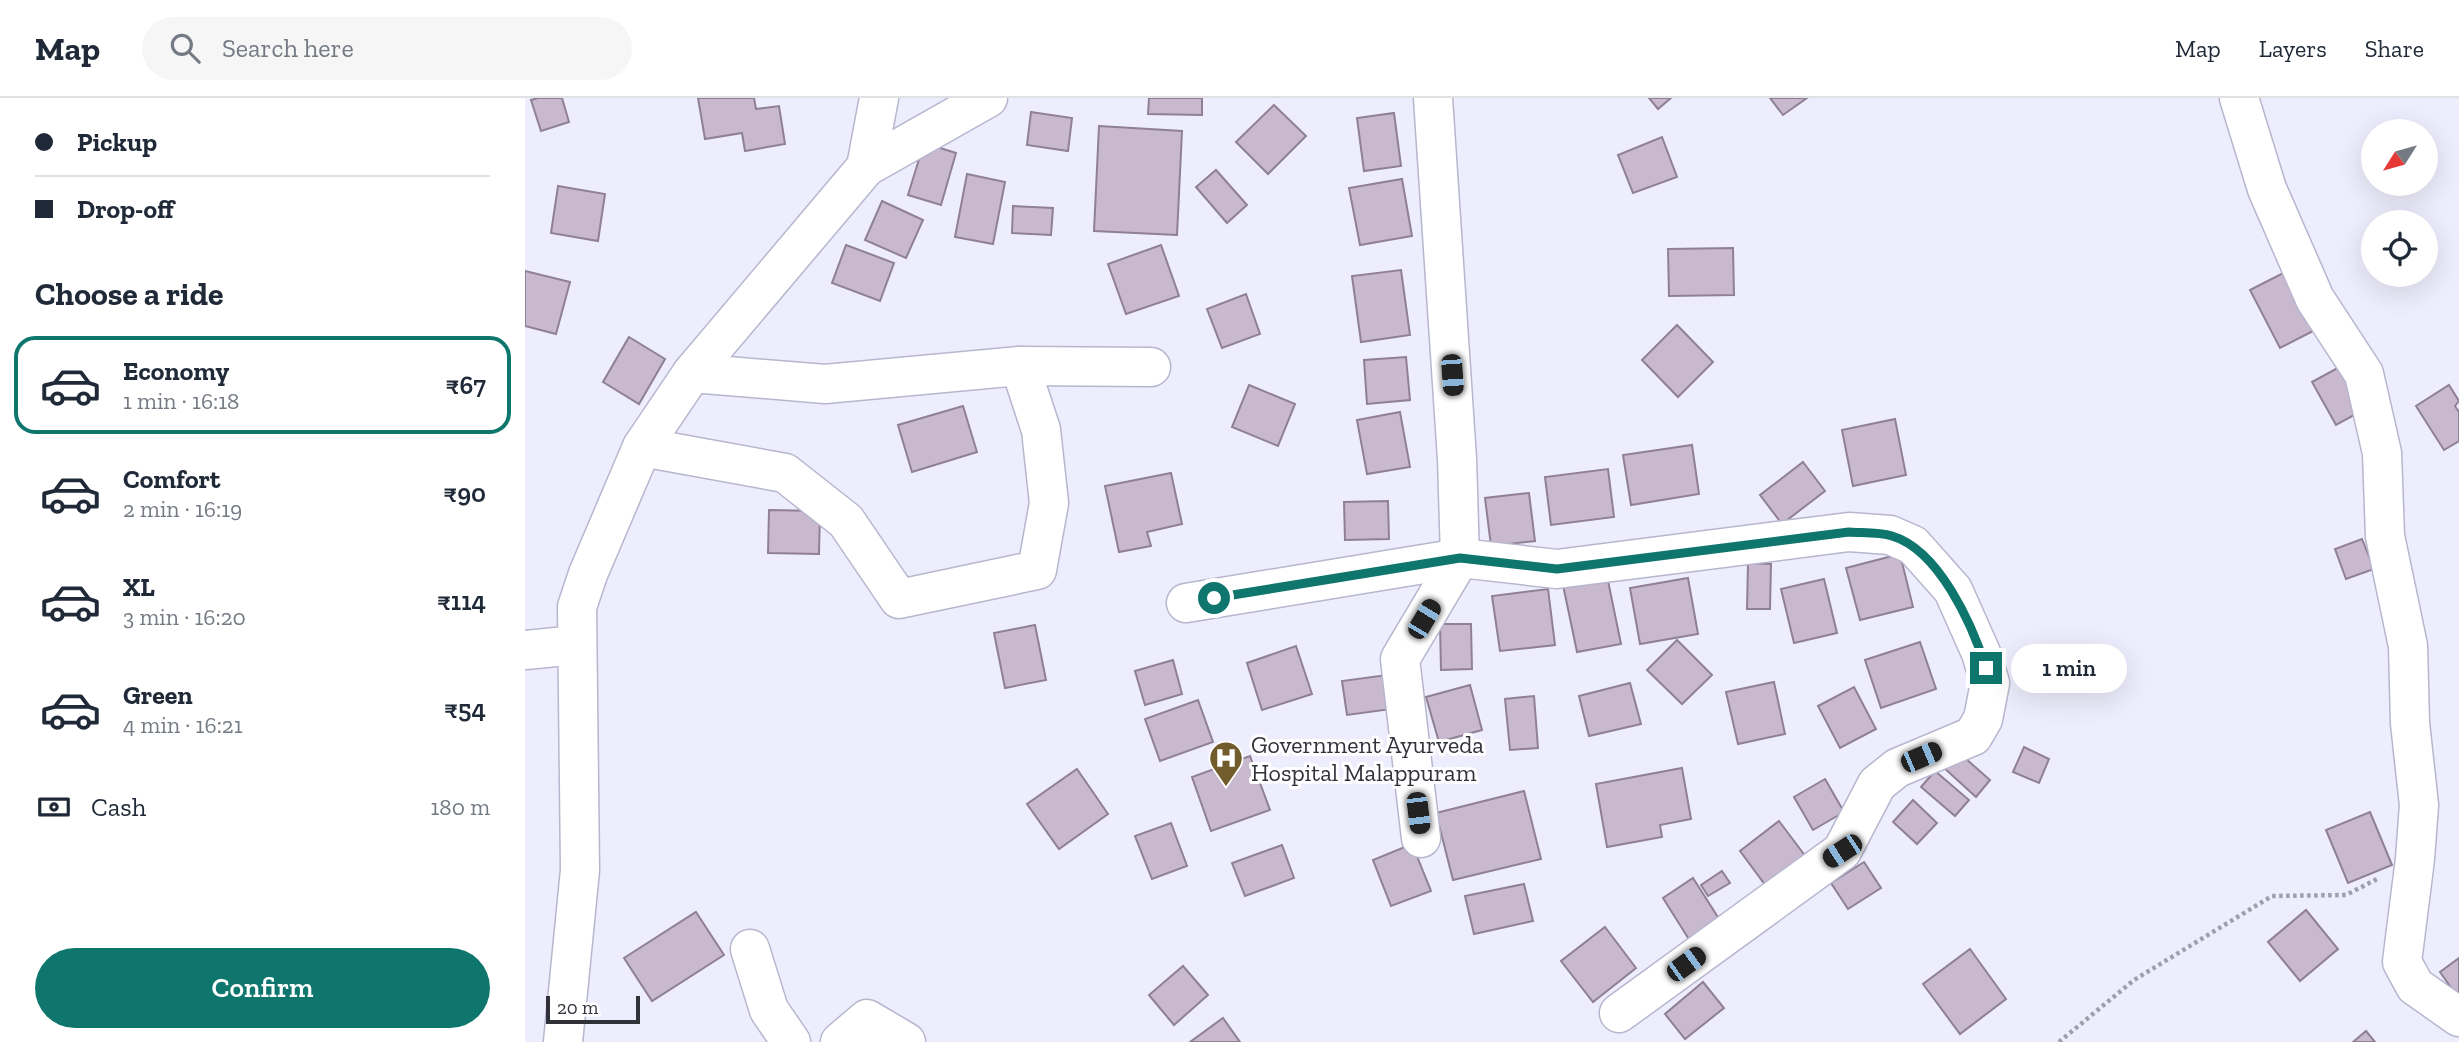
<!DOCTYPE html>
<meta charset="utf-8">
<style>
:root{--surface:#fff;--page:#f6f6f7;--text:#1f2937;--muted:#747a83;--line:#e0e1e3;--accent:#0f766e}
body{margin:0;font-family:"Zilla Slab",serif;background:var(--page);color:var(--text);height:100vh;display:flex;flex-direction:column;font-size:26px;white-space:nowrap}
*{box-sizing:border-box;margin:0}
p{font-size:23px;color:var(--muted)}
.icon{flex:none;width:38px;height:38px;fill:none;stroke:currentColor;stroke-width:2;stroke-linecap:round;stroke-linejoin:round}
.map{position:relative;flex:1;overflow:hidden}
.drawer{display:flex;flex-direction:column;background:var(--surface);width:525px}
.drawer>*{flex:none}
.banner{display:grid;align-content:center;height:154px;padding:0 35px;background:var(--surface)}
.needle{width:46px;rotate:233deg}
.buttons{position:absolute;left:1836px;top:21px;display:grid;gap:14px}
.buttons a{display:grid;place-items:center;width:77px;height:77px;border-radius:50%;background:var(--surface);box-shadow:0 7px 28px #0002;font-size:35px}
.scale{position:absolute;left:21px;bottom:18px;width:94px;box-sizing:border-box;padding-left:7px;border:4px solid #31313a;border-top:0;font-size:19px;line-height:24px;white-space:nowrap;color:#31313a;-webkit-text-stroke:5px #fff;paint-order:stroke}
.end{position:absolute;width:32px;height:32px;margin:-16px;border:9px solid #0f766e;background:#fff;box-shadow:0 0 0 4px #fff}
.from{border-radius:50%}
.bubble{position:absolute;height:49px;border-radius:24px;background:var(--surface);box-shadow:0 7px 28px #0002;font-size:23px;font-weight:600;line-height:49px;text-align:center}
.car{position:absolute;width:21px;height:42px;margin:-21px -10px;border-radius:9px;box-shadow:0 0 5px 2px #0007;background:linear-gradient(#222 24%,#8ab4d8 0 40%,#222 0 76%,#8ab4d8 0 86%,#222 0)}
.banner b{display:flex;align-items:center;gap:24px;height:66px;font-size:26px}
.banner b+b{border-top:2px solid var(--line)}
.banner i{width:18px;height:18px;background:var(--text)}
ul{padding:0;list-style:none}
li{display:flex;align-items:center;gap:21px;height:98px;margin:0 14px 10px;padding:0 21px;border:4px solid transparent;border-radius:21px}
li div{flex:1}
li b{display:block;font-size:26px}
li em{font-style:normal;font-weight:600}
li.current{border-color:var(--accent)}
li>.icon{width:63px;height:63px;stroke-width:1.5}
h2{padding:0 35px;font-size:32px;line-height:84px}
.pay{display:flex;align-items:center;gap:18px;height:77px;padding:0 35px;font-size:26px}
.pay p{margin-inline-start:auto}
.primary-button{display:flex;gap:14px;margin-top:auto;padding:14px 35px}
.primary-button a{flex:1;height:80px;border-radius:42px;background:var(--accent);color:#fff;font-size:28px;font-weight:600;line-height:80px;text-align:center}
header{display:flex;align-items:center;gap:42px;box-sizing:border-box;height:98px;padding:0 35px;background:var(--surface);border-bottom:2px solid var(--line)}
header strong{font-size:33px}
nav{display:flex;gap:38px;margin-inline-start:auto;font-size:24px}
.search{width:490px;height:63px;background:var(--page);display:flex;align-items:center;gap:18px;box-sizing:border-box;padding:0 24px;border-radius:38px;color:var(--muted);font-size:26px}
main{display:flex;flex:1;min-height:0}
.map>svg:first-child{display:block}
.building{fill:#c9b9ce;stroke:#8f8094;stroke-width:2}
.lines{fill:none;stroke-linecap:round;stroke-linejoin:round}
.street-casing{stroke:#b7b6cf;stroke-width:41}
.secondary-casing{stroke:#b7b6cf;stroke-width:41}
.path{stroke:#9f9eab;stroke-width:4.5;stroke-dasharray:3.5 3.5;stroke-linecap:butt}
.street{stroke:#fff;stroke-width:38}
.secondary{stroke:#fff;stroke-width:38}
.route{stroke:#0f766e;stroke-width:9}
.labels{text-anchor:middle;dominant-baseline:central;stroke-width:6;stroke-linejoin:round;paint-order:stroke}
.poi-label{font-size:24px;fill:#31313a;stroke:#fff;text-anchor:start}
</style>
<header>
<strong>Map</strong>
<div class="search"><svg class="icon" aria-label="search" viewBox="0 0 24 24"><circle cx="10" cy="10" r="6"/><path d="M15 15l6 6"/></svg>Search here</div>
<nav><a>Map</a><a>Layers</a><a>Share</a></nav>
</header>
<main>
<section class="drawer">
<div class="banner">
<b><i class="from"></i>Pickup</b>
<b><i></i>Drop-off</b>
</div>
<h2>Choose a ride</h2>
<ul>
<li class="current"><svg class="icon" aria-label="car" viewBox="0 0 24 24"><path d="M5 17H2v-5l4-1 3-4h7l3 4 3 1v5h-3M9 17h6M6 11h13"/><circle cx="7" cy="17" r="2"/><circle cx="17" cy="17" r="2"/></svg><div><b>Economy</b><p>1 min · 16:18</p></div><em>₹67</em></li>
<li><svg class="icon" aria-label="car" viewBox="0 0 24 24"><path d="M5 17H2v-5l4-1 3-4h7l3 4 3 1v5h-3M9 17h6M6 11h13"/><circle cx="7" cy="17" r="2"/><circle cx="17" cy="17" r="2"/></svg><div><b>Comfort</b><p>2 min · 16:19</p></div><em>₹90</em></li>
<li><svg class="icon" aria-label="car" viewBox="0 0 24 24"><path d="M5 17H2v-5l4-1 3-4h7l3 4 3 1v5h-3M9 17h6M6 11h13"/><circle cx="7" cy="17" r="2"/><circle cx="17" cy="17" r="2"/></svg><div><b>XL</b><p>3 min · 16:20</p></div><em>₹114</em></li>
<li><svg class="icon" aria-label="car" viewBox="0 0 24 24"><path d="M5 17H2v-5l4-1 3-4h7l3 4 3 1v5h-3M9 17h6M6 11h13"/><circle cx="7" cy="17" r="2"/><circle cx="17" cy="17" r="2"/></svg><div><b>Green</b><p>4 min · 16:21</p></div><em>₹54</em></li>
</ul>
<div class="pay"><svg class="icon" aria-label="cash" viewBox="0 0 24 24"><path d="M3 7h18v10H3z"/><circle cx="12" cy="12" r="2"/></svg>Cash<p>180 m</p></div>
<div class="primary-button"><a>Confirm</a></div>
</section>
<div class="map">
<svg width="1934" height="944" viewBox="0 0 1934 944">
<rect width="100%" height="100%" fill="#eeedfd"/>
<!-- building -->
<g class="building">
<polygon points="13,0 37,0 44,24 16,33 6,2"/>
<polygon points="173,0 229,0 231,11 254,8 260,46 220,53 217,35 180,41"/>
<polygon points="624,0 677,0 677,17 623,16"/>
<polygon points="1124,0 1146,0 1133,11"/>
<polygon points="1245,0 1282,0 1258,17"/>
<polygon points="749,7 781,38 743,76 711,44"/>
<polygon points="506,14 547,20 543,53 502,47"/>
<polygon points="869,15 876,68 839,73 832,20"/>
<polygon points="574,28 657,33 652,137 569,133"/>
<polygon points="1137,39 1152,79 1108,95 1093,57"/>
<polygon points="399,45 431,55 416,107 383,97"/>
<polygon points="691,72 722,107 702,125 671,89"/>
<polygon points="442,76 480,84 468,146 430,139"/>
<polygon points="877,81 887,138 835,147 824,90"/>
<polygon points="33,88 80,96 73,143 26,135"/>
<polygon points="357,103 398,122 381,160 340,142"/>
<polygon points="488,108 528,110 526,137 487,135"/>
<polygon points="321,147 369,165 355,203 307,185"/>
<polygon points="636,147 654,198 601,216 583,166"/>
<polygon points="1208,150 1209,197 1144,198 1143,151"/>
<polygon points="876,172 885,237 836,244 827,178"/>
<polygon points="0,173 45,184 31,236 0,228"/>
<polygon points="1762,173 1792,231 1755,250 1725,192"/>
<polygon points="721,196 735,236 697,250 682,211"/>
<polygon points="1152,227 1188,264 1153,299 1117,262"/>
<polygon points="104,239 140,261 114,306 78,284"/>
<polygon points="881,259 885,302 842,306 839,262"/>
<polygon points="1818,267 1842,310 1811,327 1787,284"/>
<polygon points="724,287 770,306 753,348 707,329"/>
<polygon points="1924,287 1934,303 1930,308 1934,314 1934,343 1919,352 1891,308"/>
<polygon points="438,308 452,354 387,374 373,327"/>
<polygon points="875,314 885,369 842,376 832,322"/>
<polygon points="1370,321 1381,377 1328,388 1317,332"/>
<polygon points="1167,347 1174,396 1106,407 1098,357"/>
<polygon points="1278,364 1300,393 1257,426 1235,397"/>
<polygon points="1083,371 1089,419 1026,427 1020,379"/>
<polygon points="646,375 657,426 622,434 626,448 594,454 580,388"/>
<polygon points="1004,395 1010,443 966,448 960,400"/>
<polygon points="863,403 864,441 820,442 819,404"/>
<polygon points="244,412 295,413 294,456 243,455"/>
<polygon points="1837,441 1849,471 1821,481 1810,451"/>
<polygon points="1375,456 1388,509 1335,522 1321,470"/>
<polygon points="1223,465 1246,466 1245,511 1222,511"/>
<polygon points="1082,478 1096,546 1052,554 1038,487"/>
<polygon points="1163,480 1173,536 1115,546 1105,490"/>
<polygon points="1299,481 1312,535 1269,545 1256,491"/>
<polygon points="1023,491 1030,547 975,553 967,498"/>
<polygon points="915,526 946,526 947,571 916,572"/>
<polygon points="510,527 521,582 480,590 469,535"/>
<polygon points="1152,542 1187,577 1157,606 1122,572"/>
<polygon points="1395,544 1411,591 1356,610 1340,562"/>
<polygon points="771,548 787,596 737,612 722,565"/>
<polygon points="648,562 657,596 620,607 610,573"/>
<polygon points="869,576 874,610 822,617 817,583"/>
<polygon points="1249,584 1260,636 1213,646 1201,594"/>
<polygon points="1105,585 1116,626 1064,638 1054,598"/>
<polygon points="945,587 957,632 914,644 901,599"/>
<polygon points="1329,589 1351,631 1315,650 1293,608"/>
<polygon points="1009,598 1013,650 985,652 980,601"/>
<polygon points="673,602 688,644 635,663 620,621"/>
<polygon points="1499,649 1524,661 1514,685 1488,674"/>
<polygon points="1432,653 1465,682 1451,699 1418,669"/>
<polygon points="725,658 745,712 686,733 667,679"/>
<polygon points="1157,670 1166,721 1135,727 1137,739 1082,749 1071,686"/>
<polygon points="552,671 583,716 534,751 502,706"/>
<polygon points="1410,673 1444,702 1430,718 1396,689"/>
<polygon points="1300,681 1319,714 1288,732 1269,699"/>
<polygon points="999,693 1016,761 928,782 911,715"/>
<polygon points="1388,702 1412,725 1392,746 1368,724"/>
<polygon points="1845,714 1867,767 1823,785 1801,732"/>
<polygon points="1254,723 1281,759 1241,788 1215,753"/>
<polygon points="646,725 662,768 627,781 610,738"/>
<polygon points="887,746 906,793 866,808 848,762"/>
<polygon points="757,747 769,780 720,798 707,765"/>
<polygon points="1339,764 1356,790 1323,811 1306,785"/>
<polygon points="1197,773 1205,785 1183,798 1176,787"/>
<polygon points="1168,780 1196,824 1165,843 1138,800"/>
<polygon points="999,786 1008,823 949,836 940,798"/>
<polygon points="1781,812 1813,851 1775,883 1743,844"/>
<polygon points="171,814 199,857 127,903 99,860"/>
<polygon points="1080,829 1111,870 1068,904 1036,863"/>
<polygon points="1445,851 1481,901 1435,936 1398,886"/>
<polygon points="1934,860 1934,901 1915,874"/>
<polygon points="658,868 683,897 649,927 624,897"/>
<polygon points="1178,884 1199,910 1160,941 1140,916"/>
<polygon points="698,920 715,944 665,944"/>
<polygon points="1841,933 1850,944 1828,944"/>
</g>
<g class="lines">
<!-- street casing -->
<g class="street-casing">
<g id="street">
<polyline points="908,0 932,361 935,460 1032,471 1324,434 1365,437 1388,447 1428,492 1456,555 1465,585 1458,621 1448,638 1372,670 1352,686 1317,753 1094,915"/>
<polyline points="1714,0 1742,91 1790,201 1839,276 1857,355 1860,438 1883,548 1885,625 1894,707 1890,761 1877,864 1890,888 1934,919"/>
<polyline points="341,69 463,0"/>
<polyline points="495,268 626,269"/>
<polyline points="117,349 260,375 321,423 374,501 512,472 524,405 516,332 495,268 300,286 167,275"/>
<polyline points="661,505 935,460"/>
<polyline points="0,552 51,547"/>
<polyline points="896,740 875,561 935,460"/>
<polyline points="225,851 244,912 266,944"/>
<polyline points="315,944 342,921 381,944"/>
</g>
</g>
<!-- secondary casing -->
<g class="secondary-casing">
<polyline id="secondary" points="38,944 55,772 52,509 63,476 117,349 167,275 341,69 354,0"/>
</g>
<!-- path -->
<polyline class="path" points="1534,944 1609,882 1747,798 1821,797 1854,780"/>
<!-- street -->
<use href="#street" class="street"/>
<!-- secondary -->
<use href="#secondary" class="secondary"/>
</g>
<g class="lines">
<!-- route -->
<path class="route" d="M689,500L935,460L1032,471L1324,434C1337,435 1354,434 1367,438C1414,452 1447,526 1461,570"/>
</g>
<!-- icons -->
<defs>
<g id="hospital-pin" transform="scale(1.75)"><path d="M0 17L-7.5 6A9.5 9.5 0 1 1 7.5 6Z" fill="#735c2c" stroke="#fff"/><path d="M-5-5h3v3.5h4V-5h3V5h-3V1.5h-4V5h-3Z" fill="#fff"/></g>
</defs>
<g fill-rule="evenodd">
<use href="#hospital-pin" x="701" y="660"/>
</g>
<g class="labels">
<!-- poi labels -->
<g class="poi-label">
<text x="726" y="646">Government Ayurveda<tspan x="726" dy="28">Hospital Malappuram</tspan></text>
</g>
</g>
</svg>
<div class="buttons">
<a><svg class="needle" viewBox="-14 -14 28 28"><path d="M0-13l5 13h-10z" fill="#e53935"/><path d="M0 13l5-13h-10z" fill="#747a83"/></svg></a>
<a><svg class="icon" aria-label="locate" viewBox="0 0 24 24"><circle cx="12" cy="12" r="6"/><path d="M12 2v4M12 18v4M2 12h4M18 12h4"/></svg></a>
</div>
<div class="scale">20 m</div>
<i class="end from" style="left:689px;top:500px"></i>
<i class="end" style="left:1461px;top:570px"></i>
<div class="bubble" style="left:1486px;top:546px;width:116px">1 min</div>
<i class="car" style="left:927px;top:277px;rotate:176deg"></i>
<i class="car" style="left:899px;top:521px;rotate:31deg"></i>
<i class="car" style="left:1396px;top:659px;rotate:67deg"></i>
<i class="car" style="left:893px;top:715px;rotate:173deg"></i>
<i class="car" style="left:1317px;top:753px;rotate:237deg"></i>
<i class="car" style="left:1161px;top:866px;rotate:54deg"></i>
</div>
</main>
